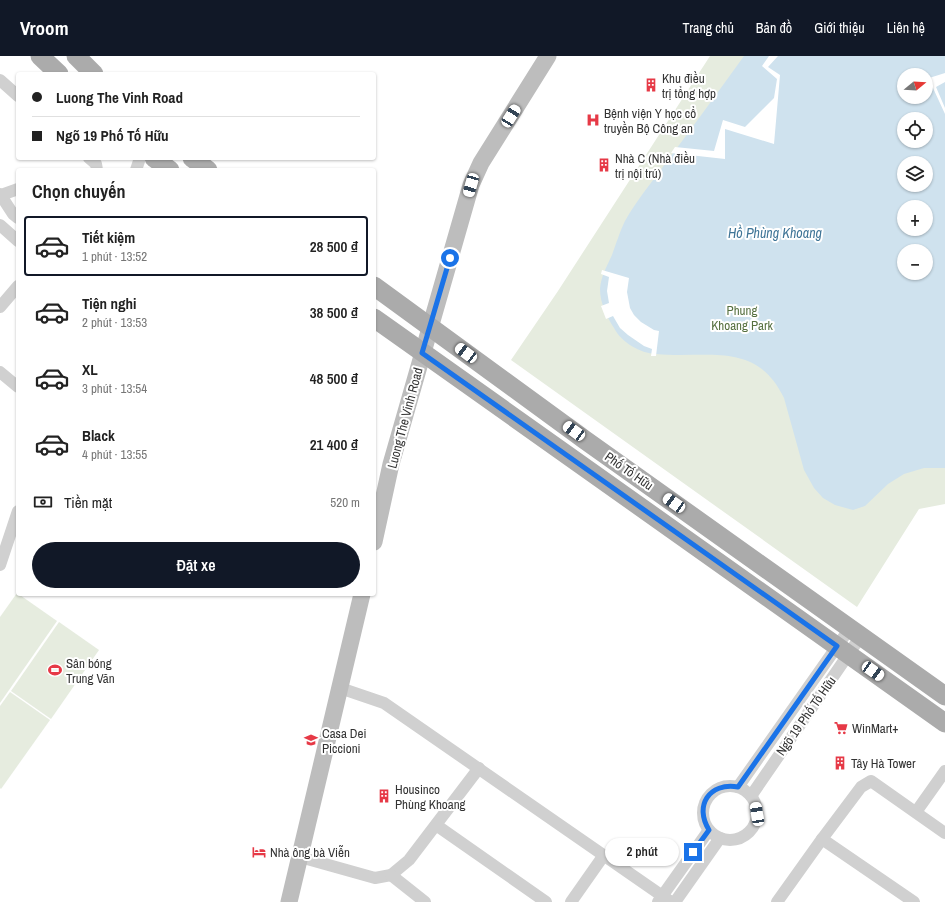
<!DOCTYPE html>
<html lang="vi">
<meta charset="utf-8">
<style>
:root{--surface:#fff;--page:#f2f2f2;--text:#222;--muted:#767676;--line:#e0e0e0;--accent:#111827}
body{margin:0;font-family:"Archivo Narrow",sans-serif;background:var(--page);color:var(--text);height:100vh;display:flex;flex-direction:column;font-size:15px;white-space:nowrap}
*{box-sizing:border-box;margin:0}
p{font-size:13px;color:var(--muted)}
.icon{flex:none;width:22px;height:22px;fill:none;stroke:currentColor;stroke-width:2;stroke-linecap:round;stroke-linejoin:round}
.map{position:relative;flex:1;overflow:hidden}
.panel{position:absolute;left:16px;top:112px;width:360px;height:428px;display:flex;flex-direction:column;background:var(--surface);border-radius:4px;box-shadow:0 1px 3px #0004}
.panel>*{flex:none}
.guide{position:absolute;left:16px;top:16px;width:360px;height:88px;border-radius:4px;box-shadow:0 1px 3px #0004;display:grid;align-content:center;height:88px;padding:0 16px;background:var(--surface)}
.needle{width:26px;rotate:72deg}
.controls{position:absolute;left:897px;top:12px;display:grid;gap:8px}
.controls a{display:grid;place-items:center;width:36px;height:36px;border-radius:50%;background:var(--surface);box-shadow:0 1px 3px #0004;font-size:20px}
.end{position:absolute;width:18px;height:18px;margin:-9px;border:5px solid #1a73e8;background:#fff;box-shadow:0 0 0 2px #fff}
.from{border-radius:50%}
.bubble{position:absolute;height:28px;border-radius:14px;background:var(--surface);box-shadow:0 1px 3px #0004;font-size:13px;font-weight:600;line-height:28px;text-align:center}
.car{position:absolute;width:12px;height:24px;margin:-12px -6px;border-radius:5px;box-shadow:0 0 3px 1px #0007;background:linear-gradient(#fff 24%,#345 0 40%,#fff 0 76%,#345 0 86%,#fff 0)}
.guide b{display:flex;align-items:center;gap:14px;height:38px;font-size:15px}
.guide b+b{border-top:1px solid var(--line)}
.guide i{width:10px;height:10px;background:var(--text)}
ul{padding:0;list-style:none}
li{display:flex;align-items:center;gap:12px;height:60px;margin:0 8px 6px;padding:0 8px;border:2px solid transparent;border-radius:4px}
li div{flex:1}
li b{display:block;font-size:15px}
li em{font-style:normal;font-weight:600}
li.selected{border-color:var(--accent)}
li>.icon{width:36px;height:36px;stroke-width:1.5}
h2{padding:0 16px;font-size:18px;line-height:48px}
.pay{display:flex;align-items:center;gap:10px;height:44px;padding:0 16px;font-size:15px}
.pay p{margin-inline-start:auto}
.action{display:flex;gap:8px;margin-top:auto;padding:8px 16px}
.action a{flex:1;height:46px;border-radius:24px;background:var(--accent);color:#fff;font-size:16px;font-weight:600;line-height:46px;text-align:center}
header{display:flex;align-items:center;gap:24px;box-sizing:border-box;height:56px;padding:0 20px;background:var(--accent);color:#fff}
header strong{font-size:19px}
nav{display:flex;gap:22px;margin-inline-start:auto;font-size:14px}
.map>svg:first-child{display:block}
.green{fill:#e6ecdf;fill-rule:evenodd}
.water{fill:#cfe2ee;fill-rule:evenodd}
.pier{fill:#fff}
.lines{fill:none;stroke-linecap:round;stroke-linejoin:round}
.street{stroke:#d0d0d0;stroke-width:12}
.secondary{stroke:#bdbdbd;stroke-width:17}
.primary{stroke:#ababab;stroke-width:19}
.route{stroke:#1a73e8;stroke-width:5}
.labels{text-anchor:middle;dominant-baseline:central;stroke-width:4;stroke-linejoin:round;paint-order:stroke}
.poi-label{font-size:13px;fill:#333;stroke:#fff;text-anchor:start}
.park-label{font-size:13px;fill:#56703f;stroke:#fff}
.street-label{font-size:13px;fill:#333;stroke:#fff}
.water-label{font-size:14px;font-style:italic;fill:#3f7597;stroke:#fff}
</style>
<header>
<strong>Vroom</strong>
<nav><a>Trang chủ</a><a>Bản đồ</a><a>Giới thiệu</a><a>Liên hệ</a></nav>
</header>
<div class="map">
<svg width="945" height="846" viewBox="0 0 945 846">
<rect width="100%" height="100%" fill="#fff"/>
<!-- green -->
<g class="green">
<path d="M710,0H945V448L919,453L857,551L511,304L558,235ZM904,19H926V41H904ZM904,63H926V85H904ZM904,107H926V129H904ZM904,151H926V173H904ZM904,195H926V217H904Z"/>
<polygon points="17,537 57,565 0,647 0,561"/>
<polygon points="59,566 99,594 51,663 11,635"/>
<polygon points="10,636 50,664 1,733 0,732 0,650"/>
</g>
<!-- water -->
<path class="water" d="M744,0H945V412H924L904,418L888,428L865,450L853,454L835,449L823,442L814,432L804,414L784,342C756,284 708,303 656,298C640,297 622,287 614,272C607,261 600,247 600,233C601,220 607,210 612,199C616,188 620,175 625,165C636,145 652,126 665,108C692,72 718,36 744,0ZM904,19H926V41H904ZM904,63H926V85H904ZM904,107H926V129H904ZM904,151H926V173H904ZM904,195H926V217H904Z"/>
<!-- pier -->
<g class="pier">
<polygon points="769,0 778,0 768,11 780,19 774,88 725,73 725,103 671,97 675,91 714,95 723,64 745,71 774,42 777,23 762,10"/>
<polygon points="945,17 945,26 936,31 945,52 945,58 933,32 926,35 926,23"/>
<polygon points="602,214 629,222 627,236 630,252 634,259 641,266 654,274 659,275 656,300 651,300 652,293 644,290 628,279 620,272 613,260 606,263 601,250 609,247 607,235 609,221 601,218"/>
</g>
<g class="lines">
<!-- street -->
<g class="street">
<polyline points="0,24 18,40"/>
<polyline points="89,102 96,108 97,114"/>
<polyline points="136,114 140,102"/>
<polyline points="0,138 13,158 18,162"/>
<polyline points="0,140 1,139 18,133"/>
<polyline points="0,169 18,185"/>
<polyline points="0,251 18,230"/>
<polyline points="0,316 18,331"/>
<polyline points="0,509 18,455"/>
<polyline points="340,632 384,647 671,846"/>
<circle cx="730" cy="757" r="27"/>
<polyline points="738,731 850,572"/>
<polyline points="751,740 861,580"/>
<polyline points="916,756 945,715"/>
<polyline points="436,769 546,846"/>
<polyline points="822,783 914,846"/>
<polyline points="300,801 375,822 391,819 409,804 479,712"/>
<polyline points="391,819 425,846"/>
<polyline points="571,846 604,799"/>
<polyline points="658,846 709,774"/>
<polyline points="675,846 720,782"/>
<polyline points="777,846 822,783 861,731 871,725 945,777"/>
</g>
<!-- secondary -->
<g class="secondary">
<polyline points="374,486 391,408 471,129 481,107 548,0"/>
<polyline points="289,846 362,538"/>
</g>
<!-- primary -->
<g class="primary">
<polyline points="40,0 59,18"/>
<polyline points="76,0 94,18"/>
<polyline points="154,102 170,114"/>
<polyline points="192,102 208,114"/>
<polyline points="374,230 585,384 945,640"/>
<polyline points="374,262 945,667"/>
</g>
</g>
<g class="lines">
<!-- route -->
<path class="route" d="M450,202L422,297L837,590L738,731C709,726 694,750 709,774L693,796"/>
</g>
<!-- icons -->
<defs>
<g id="building-bare" transform="scale(1.08)"><path d="M-4-6H4V6H1V3H-1V6H-4ZM-2.5-4.3h1.7v1.8h-1.7ZM.8-4.3h1.7v1.8H.8ZM-2.5-1h1.7V.8h-1.7ZM.8-1h1.7V.8H.8Z" fill="#e63946" stroke="#fff" stroke-width="2.5" paint-order="stroke"/></g>
<g id="hospital-bare" transform="scale(1.08)"><path d="M-5-5h3v3.5h4V-5h3V5h-3V1.5h-4V5h-3Z" fill="#e63946" stroke="#fff" stroke-width="2.5" paint-order="stroke"/></g>
<g id="stadium-bare" transform="scale(1.08)"><path d="M0-5a6.5 5 0 1 0 0 10a6.5 5 0 1 0 0-10ZM-3.5-1.8h7v3.6h-7Z" fill="#e63946" stroke="#fff" stroke-width="2.5" paint-order="stroke"/></g>
<g id="supermarket-bare" transform="scale(1.08)"><path d="M-6-5.5h2.5l.6 2H6L4.5 2H-2.5L-4.4-4H-6ZM-1.5 3.2a1.3 1.3 0 1 0 .1 0ZM3 3.2a1.3 1.3 0 1 0 .1 0Z" fill="#e63946" stroke="#fff" stroke-width="2.5" paint-order="stroke"/></g>
<g id="school-bare" transform="scale(1.08)"><path d="M0-5L7-2L0 1L-7-2ZM-4 1L0 2.5L4 1V4Q0 6-4 4Z" fill="#e63946" stroke="#fff" stroke-width="2.5" paint-order="stroke"/></g>
<g id="hotel-bare" transform="scale(1.08)"><path d="M-6-4.5h1.5V1H6V5H4.5V3h-9V5H-6ZM-4 0a1.8 1.8 0 1 1 3.6 0ZM.5 0V-2.5h3Q6-2.5 6 0Z" fill="#e63946" stroke="#fff" stroke-width="2.5" paint-order="stroke"/></g>
</defs>
<g fill-rule="evenodd">
<use href="#building-bare" x="651" y="29"/>
<use href="#hospital-bare" x="593" y="64"/>
<use href="#building-bare" x="604" y="109"/>
<use href="#stadium-bare" x="55" y="614"/>
<use href="#supermarket-bare" x="841" y="672"/>
<use href="#school-bare" x="311" y="684"/>
<use href="#building-bare" x="840" y="707"/>
<use href="#building-bare" x="384" y="740"/>
<use href="#hotel-bare" x="259" y="796"/>
</g>
<g class="labels">
<!-- poi labels -->
<g class="poi-label">
<text x="662" y="22">Khu điều<tspan x="662" dy="15">trị tổng hợp</tspan></text>
<text x="604" y="57">Bệnh viện Y học cổ<tspan x="604" dy="15">truyền Bộ Công an</tspan></text>
<text x="615" y="102">Nhà C (Nhà điều<tspan x="615" dy="15">trị nội trú)</tspan></text>
<text x="66" y="607">Sân bóng<tspan x="66" dy="15">Trung Văn</tspan></text>
<text x="852" y="672">WinMart+</text>
<text x="322" y="677">Casa Dei<tspan x="322" dy="15">Piccioni</tspan></text>
<text x="851" y="707">Tây Hà Tower</text>
<text x="395" y="733">Housinco<tspan x="395" dy="15">Phùng Khoang</tspan></text>
<text x="270" y="796">Nhà ông bà Viễn</text>
</g>
<!-- park labels -->
<g class="park-label">
<text x="742" y="254">Phung<tspan x="742" dy="15">Khoang Park</tspan></text>
</g>
<!-- street labels -->
<g class="street-label">
<text transform="translate(405 362) rotate(-75)">Luong The Vinh Road</text>
<text transform="translate(629 415) rotate(35)">Phố Tố Hữu</text>
<text transform="translate(806 660) rotate(-55)">Ngõ 19 Phố Tố Hữu</text>
</g>
<!-- water labels -->
<g class="water-label">
<text x="775" y="177">Hồ Phùng Khoang</text>
</g>
</g>
</svg>
<div class="controls">
<a><svg class="needle" viewBox="-14 -14 28 28"><path d="M0-13l5 13h-10z" fill="#e53935"/><path d="M0 13l5-13h-10z" fill="#767676"/></svg></a>
<a><svg class="icon" aria-label="locate" viewBox="0 0 24 24"><circle cx="12" cy="12" r="6"/><path d="M12 2v4M12 18v4M2 12h4M18 12h4"/></svg></a>
<a><svg class="icon" aria-label="layers" viewBox="0 0 24 24"><path d="M12 4l9 5-9 5-9-5zM3 14l9 5 9-5"/></svg></a>
<a>+</a>
<a>−</a>
</div>
<i class="end from" style="left:450px;top:202px"></i>
<i class="end" style="left:693px;top:796px"></i>
<div class="bubble" style="left:605px;top:782px;width:74px">2 phút</div>
<i class="car" style="left:511px;top:60px;rotate:32deg"></i>
<i class="car" style="left:471px;top:129px;rotate:196deg"></i>
<i class="car" style="left:466px;top:297px;rotate:307deg"></i>
<i class="car" style="left:574px;top:375px;rotate:306deg"></i>
<i class="car" style="left:674px;top:447px;rotate:305deg"></i>
<i class="car" style="left:873px;top:615px;rotate:125deg"></i>
<i class="car" style="left:757px;top:758px;rotate:351deg"></i>
<div class="guide">
<b><i class="from"></i>Luong The Vinh Road</b>
<b><i></i>Ngõ 19 Phố Tố Hữu</b>
</div>
<section class="panel">
<h2>Chọn chuyến</h2>
<ul>
<li class="selected"><svg class="icon" aria-label="car" viewBox="0 0 24 24"><path d="M5 17H2v-5l4-1 3-4h7l3 4 3 1v5h-3M9 17h6M6 11h13"/><circle cx="7" cy="17" r="2"/><circle cx="17" cy="17" r="2"/></svg><div><b>Tiết kiệm</b><p>1 phút · 13:52</p></div><em>28 500 ₫</em></li>
<li><svg class="icon" aria-label="car" viewBox="0 0 24 24"><path d="M5 17H2v-5l4-1 3-4h7l3 4 3 1v5h-3M9 17h6M6 11h13"/><circle cx="7" cy="17" r="2"/><circle cx="17" cy="17" r="2"/></svg><div><b>Tiện nghi</b><p>2 phút · 13:53</p></div><em>38 500 ₫</em></li>
<li><svg class="icon" aria-label="car" viewBox="0 0 24 24"><path d="M5 17H2v-5l4-1 3-4h7l3 4 3 1v5h-3M9 17h6M6 11h13"/><circle cx="7" cy="17" r="2"/><circle cx="17" cy="17" r="2"/></svg><div><b>XL</b><p>3 phút · 13:54</p></div><em>48 500 ₫</em></li>
<li><svg class="icon" aria-label="car" viewBox="0 0 24 24"><path d="M5 17H2v-5l4-1 3-4h7l3 4 3 1v5h-3M9 17h6M6 11h13"/><circle cx="7" cy="17" r="2"/><circle cx="17" cy="17" r="2"/></svg><div><b>Black</b><p>4 phút · 13:55</p></div><em>21 400 ₫</em></li>
</ul>
<div class="pay"><svg class="icon" aria-label="cash" viewBox="0 0 24 24"><path d="M3 7h18v10H3z"/><circle cx="12" cy="12" r="2"/></svg>Tiền mặt<p>520 m</p></div>
<div class="action"><a>Đặt xe</a></div>
</section>
</div>
